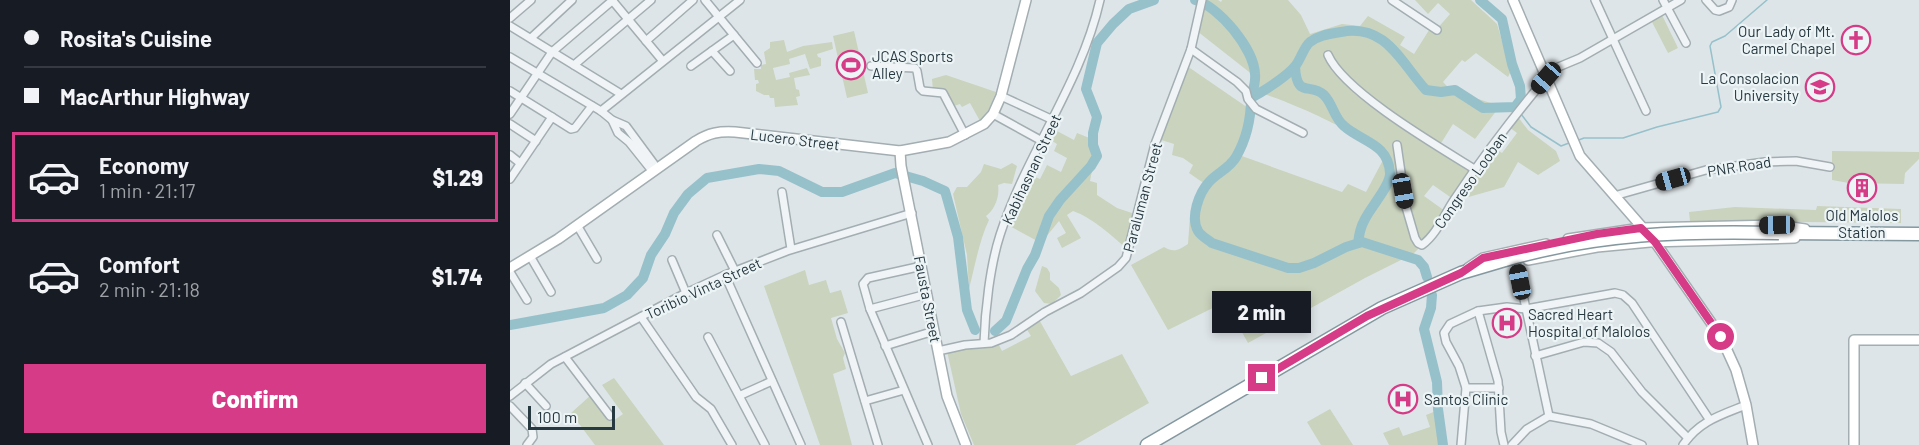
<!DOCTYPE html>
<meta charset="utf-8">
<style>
:root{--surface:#171b24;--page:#242831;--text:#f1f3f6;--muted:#9ea1a6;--line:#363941;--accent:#d53b86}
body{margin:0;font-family:Barlow,sans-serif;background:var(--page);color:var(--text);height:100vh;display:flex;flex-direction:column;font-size:22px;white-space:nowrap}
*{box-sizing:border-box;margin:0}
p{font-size:20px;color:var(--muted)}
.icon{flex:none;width:33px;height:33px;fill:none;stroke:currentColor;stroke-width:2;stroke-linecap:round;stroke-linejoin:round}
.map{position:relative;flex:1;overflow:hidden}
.panel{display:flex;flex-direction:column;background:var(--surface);width:510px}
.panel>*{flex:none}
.top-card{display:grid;align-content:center;height:132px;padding:0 24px;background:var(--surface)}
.scale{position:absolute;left:18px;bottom:15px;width:87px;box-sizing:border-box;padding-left:6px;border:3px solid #263840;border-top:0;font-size:16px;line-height:21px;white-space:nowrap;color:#263840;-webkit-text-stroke:4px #edf4f6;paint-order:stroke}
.end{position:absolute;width:27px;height:27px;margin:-14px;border:8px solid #d53b86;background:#fff;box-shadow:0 0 0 3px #fff}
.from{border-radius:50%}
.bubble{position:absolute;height:42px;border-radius:0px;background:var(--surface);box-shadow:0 3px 9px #0003;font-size:20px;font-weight:800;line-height:42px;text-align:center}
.car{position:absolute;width:18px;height:36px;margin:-18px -9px;border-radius:8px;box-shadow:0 0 4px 2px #0007;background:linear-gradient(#222 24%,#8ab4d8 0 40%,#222 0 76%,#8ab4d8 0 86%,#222 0)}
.top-card b{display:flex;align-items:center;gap:21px;height:57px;font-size:22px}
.top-card b+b{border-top:2px solid var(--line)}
.top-card i{width:15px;height:15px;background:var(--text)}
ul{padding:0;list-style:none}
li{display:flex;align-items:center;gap:18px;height:90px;margin:0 12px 9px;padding:0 12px;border:3px solid transparent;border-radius:0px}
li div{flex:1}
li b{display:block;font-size:22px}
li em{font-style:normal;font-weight:800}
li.on{border-color:var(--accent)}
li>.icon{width:54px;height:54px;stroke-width:1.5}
.primary-button{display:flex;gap:12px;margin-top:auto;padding:12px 24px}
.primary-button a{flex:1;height:69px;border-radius:0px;background:var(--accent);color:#fff;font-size:24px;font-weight:800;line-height:69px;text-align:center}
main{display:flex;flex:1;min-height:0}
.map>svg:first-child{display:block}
.green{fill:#cad3be}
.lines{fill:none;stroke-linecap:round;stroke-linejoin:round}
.stream{stroke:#96c1cb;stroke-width:1.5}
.river{stroke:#96c1cb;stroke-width:10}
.street-casing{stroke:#a3aeb2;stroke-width:10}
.secondary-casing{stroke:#a3aeb2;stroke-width:12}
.highway-casing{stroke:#8498a0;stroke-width:15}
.street{stroke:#f0f4f6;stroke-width:7}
.secondary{stroke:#fff;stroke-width:9}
.highway{stroke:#fff;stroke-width:12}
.highway-bridge-casing{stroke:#8498a0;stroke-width:15;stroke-linecap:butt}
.highway-bridge{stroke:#fff;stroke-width:12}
.route{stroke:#d53b86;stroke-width:8}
.labels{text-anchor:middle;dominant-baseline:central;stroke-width:4.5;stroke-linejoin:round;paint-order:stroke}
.poi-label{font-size:15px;fill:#263840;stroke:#edf4f6;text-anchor:start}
.street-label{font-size:15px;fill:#263840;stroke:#edf4f6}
</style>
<main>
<section class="panel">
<div class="top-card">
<b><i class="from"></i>Rosita's Cuisine</b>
<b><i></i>MacArthur Highway</b>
</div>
<ul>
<li class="on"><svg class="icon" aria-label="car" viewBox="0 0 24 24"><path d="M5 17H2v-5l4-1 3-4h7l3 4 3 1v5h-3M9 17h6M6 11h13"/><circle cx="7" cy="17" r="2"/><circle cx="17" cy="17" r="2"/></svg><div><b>Economy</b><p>1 min · 21:17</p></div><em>$1.29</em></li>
<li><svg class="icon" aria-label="car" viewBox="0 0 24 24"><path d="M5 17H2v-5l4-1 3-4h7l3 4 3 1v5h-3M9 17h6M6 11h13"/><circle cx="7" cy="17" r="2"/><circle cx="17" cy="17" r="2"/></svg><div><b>Comfort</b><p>2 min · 21:18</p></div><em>$1.74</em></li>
</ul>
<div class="primary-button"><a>Confirm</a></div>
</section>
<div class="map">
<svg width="1409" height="445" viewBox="0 0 1409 445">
<rect width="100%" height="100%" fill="#dee5e8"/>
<!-- green -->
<g class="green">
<path d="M694,0H708L711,2L712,0H778L791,15L800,34L832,24L850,26L858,16L895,37L890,45L904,54L921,27L926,30L940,14L928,3L918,14L905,0H961L987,24L1001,71L998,77L966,53L955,62L952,60L933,82L946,95L952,89L965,98L990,106L965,139L943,124L928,148L960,168L961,173L943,199L923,185L914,196L935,211L913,244L903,254L855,278L738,343L715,302L658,330L621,265L654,247C664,253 669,250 678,244L680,216L695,184L679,173L683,165L673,158L662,155L664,144L648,139L677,66L744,112L729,155L832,192L838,184L856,192L873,160C861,135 773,99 745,91L748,79L687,31Z"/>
<polygon points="1152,15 1168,48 1158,53 1141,20"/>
<polygon points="344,31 358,93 337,98 323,36"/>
<polygon points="274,40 277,52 293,46 322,42 323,49 307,54 308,57 311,58 311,66 300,69 295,54 279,59 280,64 263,68 266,80 280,77 279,73 297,68 300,75 284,78 286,89 289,90 290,96 286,97 288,105 265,107 264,98 260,98 259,95 254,95 246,91 246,84 249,83 248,80 245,80 244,69 251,69 251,65 256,64 254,52 260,48 260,42"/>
<polygon points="436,75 486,92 477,113 470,121 460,103 452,107 450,104 438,108 433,92 423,91 422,79"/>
<polygon points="1008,117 1018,130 1046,151 1050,161 1028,175 1008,162 994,187 955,198 949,194 984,148 992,153 1007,133 999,127"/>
<path d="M547,131L564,140L567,133L582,139L585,155L580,181L587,183V195L607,208L625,214L617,249C601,235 583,218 563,211L557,215L571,238L552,248L547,238L556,233L549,221L531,243L496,224L518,174L530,179L537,165L551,172L557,158L544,151L547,144L542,141Z"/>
<polygon points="1322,151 1409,152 1409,159 1395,173 1394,184 1339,183 1322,180"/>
<path d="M502,163L507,166L502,184L494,183L488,185C490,195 485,210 476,216L479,220C469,241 465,266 459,289L457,255L443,194L447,187H457L471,172L474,164L491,169Z"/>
<polygon points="1307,206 1391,209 1391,223 1180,221 1179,212 1225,207 1306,210"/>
<polygon points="532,266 537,268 540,273 540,280 549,288 551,295 542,304 534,303 525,291"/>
<polygon points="295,270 299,285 316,280 320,293 331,290 338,313 321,318 327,339 335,353 333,358 336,369 323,374 342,445 310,445 254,286"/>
<polygon points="527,316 561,376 612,354 639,403 565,445 464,445 451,414 437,351 488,343 492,351 521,336 514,325"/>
<polygon points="104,378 154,445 85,445 61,413 81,395 103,421 113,414 92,385"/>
<polygon points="820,409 843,445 811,445 797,422"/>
<polygon points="926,411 930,445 879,445 873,433 889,427 893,436 920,427 916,415"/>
</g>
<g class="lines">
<!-- stream -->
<g class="stream">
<polyline points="1011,114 1021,127 1051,146 1059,143"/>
<polyline points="1066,141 1074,138 1113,138 1147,127 1208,112 1211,107 1200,46 1202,42 1215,36 1257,0"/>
</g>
<!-- river -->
<g class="river">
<path d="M685,0C709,6 744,49 745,74C746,82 743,90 741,98C755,90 777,77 786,65C791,58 794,47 800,42C809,35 820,34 831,32C876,23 891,63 916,90L931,92L945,90L973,108L1005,107L1011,99L1010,86L1002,64L992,19L970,0"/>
<path d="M785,67C787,99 800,82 814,95C823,104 824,118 834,126C852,142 878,143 880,173C881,186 860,207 854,221C850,228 849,235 848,243"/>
<path d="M741,98C741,118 737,138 726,157C720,168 707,173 699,182C689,193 680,217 688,231C691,236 697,239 702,243L778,268H789L804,263L836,247L852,242L908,260L914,267L917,277"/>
<polyline points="922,295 921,308 914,329 927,382 928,409 933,445"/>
<polyline points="0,325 94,308 117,295 133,278 141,255 155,234 164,213 178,194 197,178 249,169 269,171 312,192 332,192 385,173 413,181 435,191 448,237 457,310 465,330"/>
<polyline points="485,331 496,321 517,269 525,255 539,216 550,200 581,166 587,156 583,145 583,133 587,117 576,89 587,43 603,24 619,9 644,0"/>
</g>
<!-- street casing -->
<g class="street-casing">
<g id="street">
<polyline points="102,0 152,60"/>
<polyline points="195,0 247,63"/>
<polyline points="882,0 927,30"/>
<polyline points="1085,0 1136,111"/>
<polyline points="1153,0 1176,43"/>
<polyline points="1196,0 1205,10 1209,11 1219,7 1222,0"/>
<polyline points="0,18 21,0"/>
<polyline points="0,26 111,94"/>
<polyline points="21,38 62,0"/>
<polyline points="136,41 183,0"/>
<polyline points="681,49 727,82 736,91 738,99 746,109 793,133"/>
<polyline points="202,51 220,71"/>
<path d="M818,55C834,92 929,147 966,170"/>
<polyline points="0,57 91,111 102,120"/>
<polyline points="64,65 141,0"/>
<polyline points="181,66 224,35"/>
<polyline points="361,66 405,68 407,71 410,88 413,91 433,93 455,135"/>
<polyline points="1034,73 1070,58 1171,0"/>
<polyline points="0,91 42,117"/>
<polyline points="491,96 543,120"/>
<polyline points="91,111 230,0"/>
<polyline points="0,114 42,52 103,0"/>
<polyline points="483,114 532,141"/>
<polyline points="0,124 26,141"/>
<path d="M887,145L896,207L905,238L908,243L912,245C927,234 934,215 944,200C972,158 1003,117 1036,78"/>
<polyline points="0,155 10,163"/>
<polyline points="143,172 119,142 108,133 102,120 116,126 147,168"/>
<polyline points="0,179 42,117 61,129 65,128 82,106"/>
<polyline points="272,192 281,249"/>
<polyline points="1104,196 1196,170 1255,162 1286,161 1320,167"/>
<polyline points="67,225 87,259"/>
<polyline points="207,235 225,271"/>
<polyline points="20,256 41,292"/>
<polyline points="162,260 176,293"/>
<polyline points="1006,262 1039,416"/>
<polyline points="412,266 358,278 353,284 360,309 418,445"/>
<polyline points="0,272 17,300"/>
<polyline points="215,275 291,445"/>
<polyline points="360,309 417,294"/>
<polyline points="968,311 988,381 991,432 994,445"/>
<polyline points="131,317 186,397 201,409 222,445"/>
<polyline points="331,322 368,445"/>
<polyline points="198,337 255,445"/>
<path d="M474,343C475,311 480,266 490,235C516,154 571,84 590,0"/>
<polyline points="375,346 424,331"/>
<polyline points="428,351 455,345 481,343 501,335 535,312 571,293 608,267 616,258 645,144 681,49 692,0"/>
<polyline points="1025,356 1074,342 1088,343 1101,352 1132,392 1178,438"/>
<polyline points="55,357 100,416"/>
<polyline points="15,383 36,406"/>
<polyline points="956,388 989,388"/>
<polyline points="231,395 262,381"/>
<polyline points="0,396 41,364 174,294 215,275 277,251 402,213"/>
<polyline points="355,401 394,390"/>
<polyline points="0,406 22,429 23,437 17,445"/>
<polyline points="951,445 956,388 949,366 936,342 934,333 940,324 968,311 997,307 1016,309 1105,293 1113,295 1122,303 1199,419"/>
<polyline points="1002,445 1017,429 1039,416 1081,424 1132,445"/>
<path d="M1173,445C1189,421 1211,415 1236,405"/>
</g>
</g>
<!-- secondary casing -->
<g class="secondary-casing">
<g id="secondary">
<polyline points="1003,0 1070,156 1145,242 1211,337 1226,370 1236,405 1243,445"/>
<polyline points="390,151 391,166 437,396 456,445"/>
<polyline points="1058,239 1131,228 1267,225 1295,229"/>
<polyline points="1018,260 1087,247 1140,242 1285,238"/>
<path d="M0,268L48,239L186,141C199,133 209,131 225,132L390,151L439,142L474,124L483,114L491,96L516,0"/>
<polyline points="958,268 973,258 1036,244"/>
<polyline points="1344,445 1344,340 1409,340"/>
</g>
</g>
<!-- highway casing -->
<g class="highway-casing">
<g id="highway">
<polyline points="1269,233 1409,234"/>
<polyline points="637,445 872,308 951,273 995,260"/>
</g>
</g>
<!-- street -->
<use href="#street" class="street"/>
<!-- secondary -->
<use href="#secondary" class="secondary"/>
<!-- highway -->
<use href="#highway" class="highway"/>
<!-- highway-bridge casing -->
<g class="highway-bridge-casing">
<path id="highway-bridge" d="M995,260C1089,233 1172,231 1269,233"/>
</g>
<!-- highway-bridge -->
<use href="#highway-bridge" class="highway-bridge"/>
</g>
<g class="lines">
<!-- route -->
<polyline class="route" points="752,378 857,316 951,273 973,258 1087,234 1131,228 1145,242 1211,337"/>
</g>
<!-- icons -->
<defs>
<g id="church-ring" transform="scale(1.5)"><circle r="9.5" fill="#edf4f6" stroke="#d53b86" stroke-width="1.5"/><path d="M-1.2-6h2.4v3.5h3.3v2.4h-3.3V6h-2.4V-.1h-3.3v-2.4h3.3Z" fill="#d53b86"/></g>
<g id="stadium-ring" transform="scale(1.5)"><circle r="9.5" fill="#edf4f6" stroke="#d53b86" stroke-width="1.5"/><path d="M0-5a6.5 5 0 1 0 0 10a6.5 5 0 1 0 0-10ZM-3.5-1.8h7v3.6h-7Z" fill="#d53b86"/></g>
<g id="university-ring" transform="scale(1.5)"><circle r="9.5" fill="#edf4f6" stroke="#d53b86" stroke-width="1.5"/><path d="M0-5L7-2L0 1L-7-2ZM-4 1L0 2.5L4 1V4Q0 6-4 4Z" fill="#d53b86"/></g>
<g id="building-ring" transform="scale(1.5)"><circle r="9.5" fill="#edf4f6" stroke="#d53b86" stroke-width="1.5"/><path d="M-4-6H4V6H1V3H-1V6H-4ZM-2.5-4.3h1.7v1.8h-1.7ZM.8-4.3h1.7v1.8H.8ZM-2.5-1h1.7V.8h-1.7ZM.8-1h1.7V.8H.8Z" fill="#d53b86"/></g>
<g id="hospital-ring" transform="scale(1.5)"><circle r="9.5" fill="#edf4f6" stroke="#d53b86" stroke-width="1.5"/><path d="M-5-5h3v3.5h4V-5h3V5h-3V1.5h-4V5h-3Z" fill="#d53b86"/></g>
</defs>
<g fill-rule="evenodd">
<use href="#church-ring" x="1346" y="40"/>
<use href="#stadium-ring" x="341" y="65"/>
<use href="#university-ring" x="1310" y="87"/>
<use href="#building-ring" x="1352" y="188"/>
<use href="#hospital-ring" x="997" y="323"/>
<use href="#hospital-ring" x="893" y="399"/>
</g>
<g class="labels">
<!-- poi labels -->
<g class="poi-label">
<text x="1325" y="31" text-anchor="end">Our Lady of Mt.<tspan x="1325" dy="17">Carmel Chapel</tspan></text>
<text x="362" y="56">JCAS Sports<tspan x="362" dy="17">Alley</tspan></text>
<text x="1289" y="78" text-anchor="end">La Consolacion<tspan x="1289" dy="17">University</tspan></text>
<text x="1352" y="215" text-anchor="middle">Old Malolos<tspan x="1352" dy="17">Station</tspan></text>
<text x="1018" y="314">Sacred Heart<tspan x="1018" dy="17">Hospital of Malolos</tspan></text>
<text x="914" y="399">Santos Clinic</text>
</g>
<!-- street labels -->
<g class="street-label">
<text transform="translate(285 139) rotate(7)">Lucero Street</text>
<text transform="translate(1229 166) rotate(-9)">PNR Road</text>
<text transform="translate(521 169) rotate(-65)">Kabihasnan Street</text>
<text transform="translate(960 180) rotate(-55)">Congreso Looban</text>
<text transform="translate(632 197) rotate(-75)">Paraluman Street</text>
<text transform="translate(193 288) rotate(-25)">Toribio Vinta Street</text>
<text transform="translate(418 299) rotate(79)">Fausta Street</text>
</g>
</g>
</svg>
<div class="scale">100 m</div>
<i class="end from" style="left:1211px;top:337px"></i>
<i class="end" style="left:752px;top:378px"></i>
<div class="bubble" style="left:702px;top:291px;width:99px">2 min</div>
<i class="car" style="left:1036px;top:78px;rotate:221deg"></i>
<i class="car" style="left:1163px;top:179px;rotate:254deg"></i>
<i class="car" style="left:893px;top:191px;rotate:170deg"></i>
<i class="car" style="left:1267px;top:225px;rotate:269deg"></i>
<i class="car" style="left:1010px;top:282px;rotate:349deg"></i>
</div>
</main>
